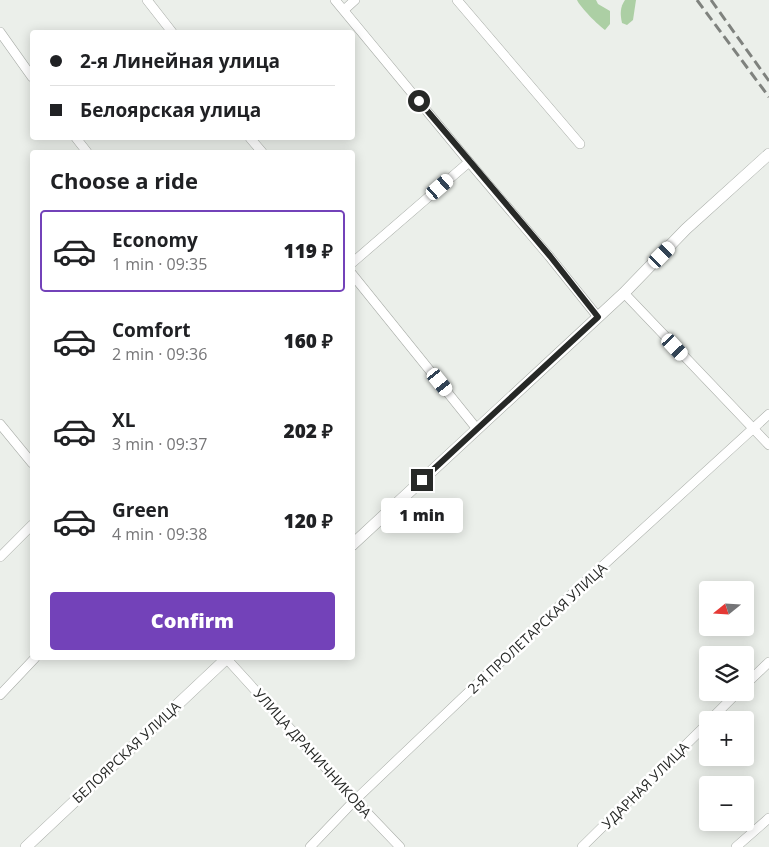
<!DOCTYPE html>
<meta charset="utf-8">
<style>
:root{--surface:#fff;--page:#f2f2f2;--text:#202124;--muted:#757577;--line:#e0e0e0;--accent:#7342b9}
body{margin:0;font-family:"Open Sans",sans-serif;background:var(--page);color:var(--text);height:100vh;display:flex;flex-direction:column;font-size:19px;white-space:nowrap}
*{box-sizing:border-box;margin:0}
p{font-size:16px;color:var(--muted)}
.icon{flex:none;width:28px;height:28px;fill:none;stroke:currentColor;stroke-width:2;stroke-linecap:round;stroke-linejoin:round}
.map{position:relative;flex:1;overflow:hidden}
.details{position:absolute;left:30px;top:150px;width:325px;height:510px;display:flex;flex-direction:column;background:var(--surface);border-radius:5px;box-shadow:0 2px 12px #0003}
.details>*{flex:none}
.top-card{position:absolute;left:30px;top:30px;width:325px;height:110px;border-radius:5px;box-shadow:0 2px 12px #0003;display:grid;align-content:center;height:110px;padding:0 20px;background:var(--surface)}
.needle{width:32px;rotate:252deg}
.tools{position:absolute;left:699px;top:581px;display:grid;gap:10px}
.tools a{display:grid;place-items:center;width:55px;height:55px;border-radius:5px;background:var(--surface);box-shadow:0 2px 12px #0003;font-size:25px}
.end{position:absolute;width:22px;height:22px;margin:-11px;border:6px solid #272927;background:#fff;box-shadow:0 0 0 2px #fff}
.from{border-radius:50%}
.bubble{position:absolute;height:35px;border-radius:5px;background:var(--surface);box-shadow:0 2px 12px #0003;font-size:16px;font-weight:800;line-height:35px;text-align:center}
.car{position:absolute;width:15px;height:30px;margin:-15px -8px;border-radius:6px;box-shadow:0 0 4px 1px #0007;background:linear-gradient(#fff 24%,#345 0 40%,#fff 0 76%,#345 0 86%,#fff 0)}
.top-card b{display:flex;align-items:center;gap:18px;height:48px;font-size:19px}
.top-card b+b{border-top:1px solid var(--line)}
.top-card i{width:12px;height:12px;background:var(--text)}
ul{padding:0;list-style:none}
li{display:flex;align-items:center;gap:15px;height:82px;margin:0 10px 8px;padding:0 10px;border:2px solid transparent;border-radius:5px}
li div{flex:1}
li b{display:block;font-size:19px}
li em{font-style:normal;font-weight:800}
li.current{border-color:var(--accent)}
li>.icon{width:45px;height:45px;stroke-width:1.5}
h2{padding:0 20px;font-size:22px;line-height:60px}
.cta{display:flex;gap:10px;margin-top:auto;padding:10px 20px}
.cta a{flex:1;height:58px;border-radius:5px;background:var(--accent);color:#fff;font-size:20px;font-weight:800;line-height:58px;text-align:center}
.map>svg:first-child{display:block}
.green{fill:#accfa4}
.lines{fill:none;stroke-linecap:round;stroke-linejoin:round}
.minor-casing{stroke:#a9ada8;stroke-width:10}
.tertiary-casing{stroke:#a9ada8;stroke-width:12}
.minor{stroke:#fff;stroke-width:9}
.tertiary{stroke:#fff;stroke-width:11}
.rail{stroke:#7f827e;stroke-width:3;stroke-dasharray:10 5;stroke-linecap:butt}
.route{stroke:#272927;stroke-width:6}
.labels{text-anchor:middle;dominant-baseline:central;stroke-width:5;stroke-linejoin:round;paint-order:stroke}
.street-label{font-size:14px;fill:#272927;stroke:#fff}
</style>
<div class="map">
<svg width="769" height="847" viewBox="0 0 769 847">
<rect width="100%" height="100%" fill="#ebefea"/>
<!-- green -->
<g class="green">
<path d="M577,0H596L598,4L610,11V24L605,30C599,26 580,7 577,0Z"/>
<path d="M625,0H636L633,20L627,25L622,23C620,14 620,7 625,0Z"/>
</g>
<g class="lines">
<!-- minor casing -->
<g class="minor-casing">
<g id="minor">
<polyline points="147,0 172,32"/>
<polyline points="335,0 469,162 549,256 598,317"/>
<polyline points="457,0 580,144"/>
<polyline points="344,10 355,0"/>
<polyline points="0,32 32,77"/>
<polyline points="76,138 87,152"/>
<polyline points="250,138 262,152"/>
<polyline points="352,263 469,162"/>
<polyline points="352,274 477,429"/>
<polyline points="624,293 769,445"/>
<polyline points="0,424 32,463"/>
<polyline points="0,557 32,525"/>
<polyline points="226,658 355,800 400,847"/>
<polyline points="745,685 769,662"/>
<polyline points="0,695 35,658"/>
<polyline points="710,720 738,692"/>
<polyline points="310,847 355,800 575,591 769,414"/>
<polyline points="582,847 708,723"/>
<polyline points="736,847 769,818"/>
</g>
</g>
<!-- tertiary casing -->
<g class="tertiary-casing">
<g id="tertiary">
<polyline points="352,545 624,293 686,229 769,154"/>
<polyline points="26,847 227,658"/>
</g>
</g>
<!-- minor -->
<use href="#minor" class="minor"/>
<!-- tertiary -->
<use href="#tertiary" class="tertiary"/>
<!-- rail -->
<g class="rail">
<polyline points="697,0 769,97"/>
<polyline points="711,0 769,81"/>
</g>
</g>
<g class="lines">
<!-- route -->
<polyline class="route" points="419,101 550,256 598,317 422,480"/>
</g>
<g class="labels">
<!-- street labels -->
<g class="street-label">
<text transform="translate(537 628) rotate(-43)">2-Я ПРОЛЕТАРСКАЯ УЛИЦА</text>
<text transform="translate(126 752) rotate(-43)">БЕЛОЯРСКАЯ УЛИЦА</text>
<text transform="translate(313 753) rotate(48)">УЛИЦА ДРАНИЧНИКОВА</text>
<text transform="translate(645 785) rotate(-45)">УДАРНАЯ УЛИЦА</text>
</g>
</g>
</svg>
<div class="tools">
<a><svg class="needle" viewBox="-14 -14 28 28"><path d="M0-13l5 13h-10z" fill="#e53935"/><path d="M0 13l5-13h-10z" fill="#757577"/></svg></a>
<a><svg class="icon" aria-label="layers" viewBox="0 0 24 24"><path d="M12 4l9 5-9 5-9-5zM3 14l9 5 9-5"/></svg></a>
<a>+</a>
<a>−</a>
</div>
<i class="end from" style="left:419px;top:101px"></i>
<i class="end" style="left:422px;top:480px"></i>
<div class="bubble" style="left:381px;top:498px;width:82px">1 min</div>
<i class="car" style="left:440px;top:187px;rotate:49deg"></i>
<i class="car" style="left:662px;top:255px;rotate:45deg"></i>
<i class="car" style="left:675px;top:347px;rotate:137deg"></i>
<i class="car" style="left:440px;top:382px;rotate:141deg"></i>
<div class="top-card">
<b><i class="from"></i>2-я Линейная улица</b>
<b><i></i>Белоярская улица</b>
</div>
<section class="details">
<h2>Choose a ride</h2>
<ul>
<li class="current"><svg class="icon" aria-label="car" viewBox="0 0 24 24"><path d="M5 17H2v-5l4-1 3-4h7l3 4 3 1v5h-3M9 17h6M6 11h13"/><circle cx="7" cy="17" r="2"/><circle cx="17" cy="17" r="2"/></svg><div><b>Economy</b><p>1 min · 09:35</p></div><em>119 ₽</em></li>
<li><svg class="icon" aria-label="car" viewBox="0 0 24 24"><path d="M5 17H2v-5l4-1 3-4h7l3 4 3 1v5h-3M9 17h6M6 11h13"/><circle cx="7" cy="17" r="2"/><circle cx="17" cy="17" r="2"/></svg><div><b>Comfort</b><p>2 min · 09:36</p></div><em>160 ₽</em></li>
<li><svg class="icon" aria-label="car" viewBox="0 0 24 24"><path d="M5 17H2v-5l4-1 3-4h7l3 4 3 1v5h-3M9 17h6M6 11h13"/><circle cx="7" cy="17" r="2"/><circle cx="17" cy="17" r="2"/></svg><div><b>XL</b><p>3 min · 09:37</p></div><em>202 ₽</em></li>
<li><svg class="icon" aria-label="car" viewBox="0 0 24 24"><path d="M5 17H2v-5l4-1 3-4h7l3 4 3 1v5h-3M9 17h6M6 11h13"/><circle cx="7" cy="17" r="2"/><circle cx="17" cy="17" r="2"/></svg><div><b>Green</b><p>4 min · 09:38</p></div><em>120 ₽</em></li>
</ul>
<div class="cta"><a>Confirm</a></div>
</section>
</div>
